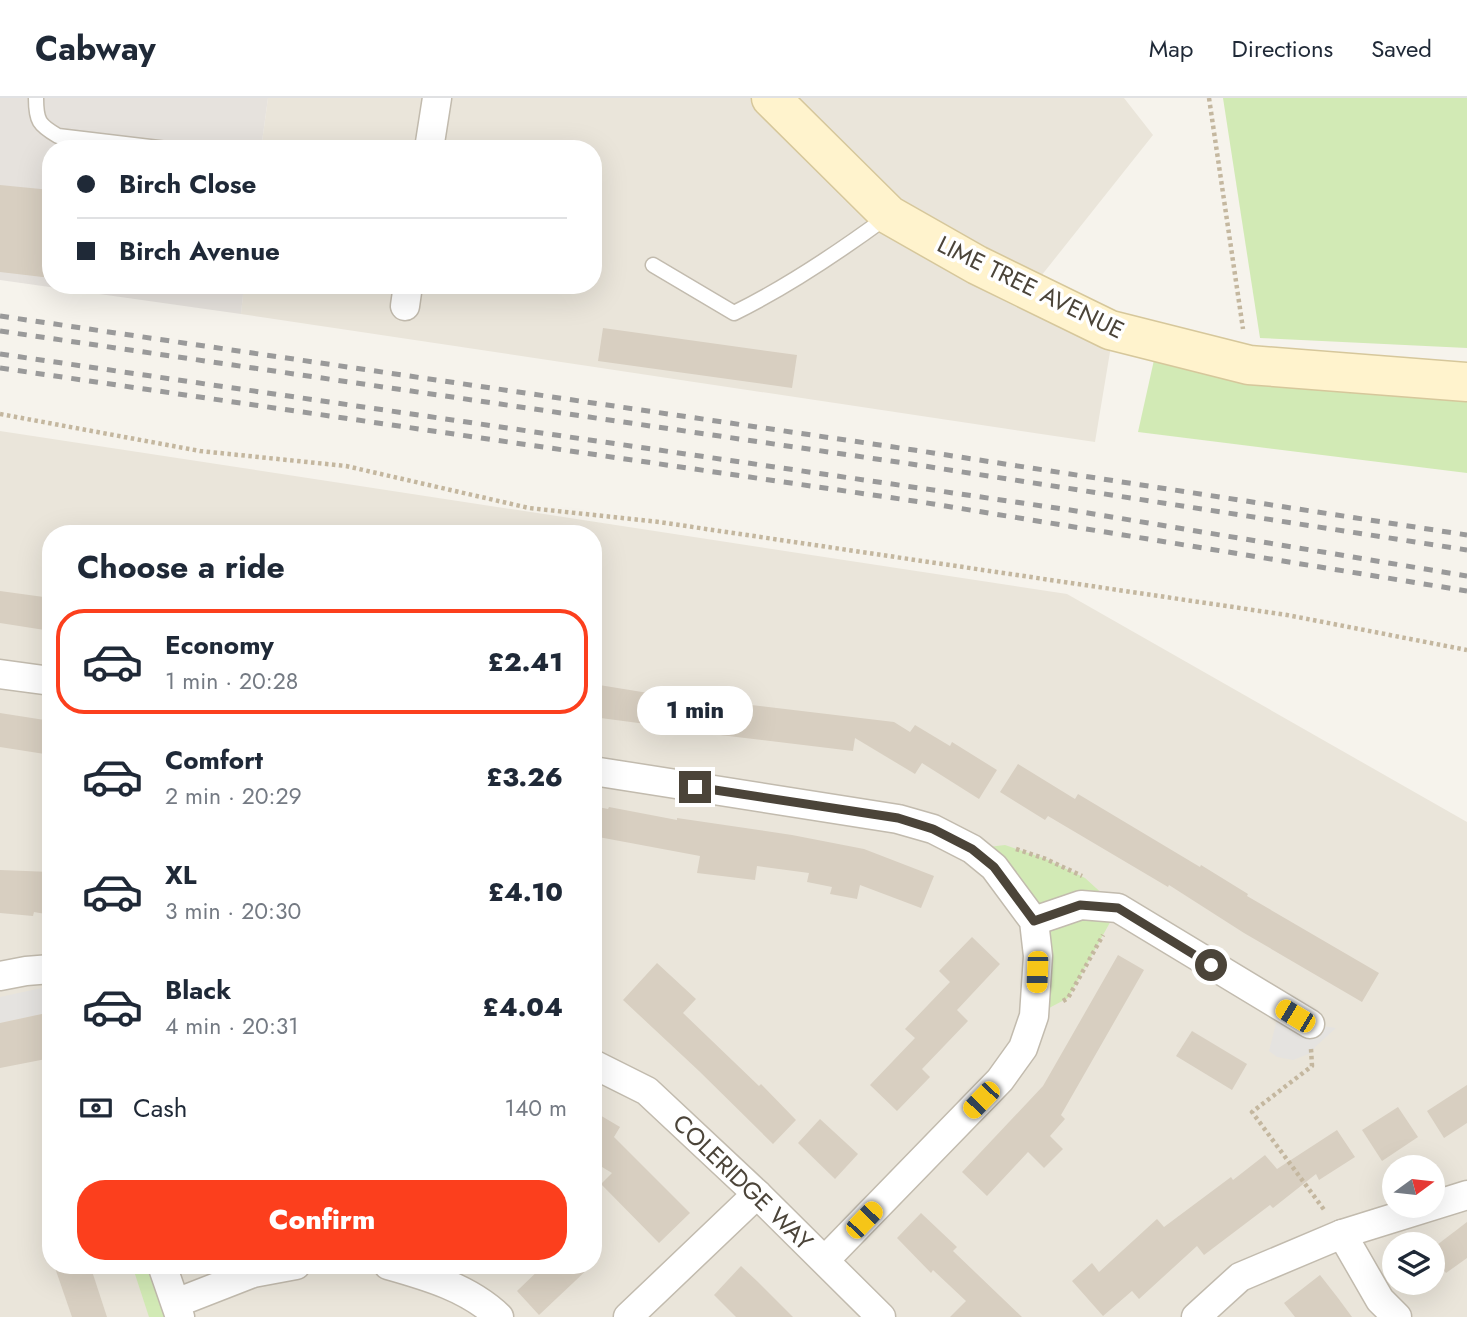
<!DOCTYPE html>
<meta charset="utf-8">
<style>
:root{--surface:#fff;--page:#f6f6f7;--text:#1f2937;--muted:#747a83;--line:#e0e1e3;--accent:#fc3f1d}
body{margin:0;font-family:Jost,sans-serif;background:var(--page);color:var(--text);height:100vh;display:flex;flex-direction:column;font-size:26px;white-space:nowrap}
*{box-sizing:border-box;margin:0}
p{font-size:23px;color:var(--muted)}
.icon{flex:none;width:38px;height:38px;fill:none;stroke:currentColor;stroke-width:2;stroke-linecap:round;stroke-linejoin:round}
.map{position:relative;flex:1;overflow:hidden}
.side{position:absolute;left:42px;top:427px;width:560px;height:749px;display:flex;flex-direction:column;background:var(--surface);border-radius:28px;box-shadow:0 7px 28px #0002}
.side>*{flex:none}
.top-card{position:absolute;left:42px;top:42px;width:560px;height:154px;border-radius:28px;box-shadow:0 7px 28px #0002;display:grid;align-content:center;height:154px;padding:0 35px;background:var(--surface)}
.needle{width:46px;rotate:75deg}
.fabs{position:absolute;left:1382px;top:1057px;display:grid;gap:14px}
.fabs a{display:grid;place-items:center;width:63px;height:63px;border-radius:50%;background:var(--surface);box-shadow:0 7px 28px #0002;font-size:35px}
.end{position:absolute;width:32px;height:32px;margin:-16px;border:9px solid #4b4439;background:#fff;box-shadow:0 0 0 4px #fff}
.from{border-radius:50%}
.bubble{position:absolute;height:49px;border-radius:24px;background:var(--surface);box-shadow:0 7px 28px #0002;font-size:23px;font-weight:800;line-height:49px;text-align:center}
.car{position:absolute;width:21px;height:42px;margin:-21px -10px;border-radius:9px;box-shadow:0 0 5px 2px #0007;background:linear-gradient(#f5c518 24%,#345 0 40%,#f5c518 0 76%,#345 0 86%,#f5c518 0)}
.top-card b{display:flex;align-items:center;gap:24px;height:66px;font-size:26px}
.top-card b+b{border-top:2px solid var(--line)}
.top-card i{width:18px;height:18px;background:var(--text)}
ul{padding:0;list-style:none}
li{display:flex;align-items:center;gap:21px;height:105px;margin:0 14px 10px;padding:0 21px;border:4px solid transparent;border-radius:28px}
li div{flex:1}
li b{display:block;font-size:26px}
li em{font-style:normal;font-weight:800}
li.active{border-color:var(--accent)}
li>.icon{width:63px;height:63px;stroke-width:1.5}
h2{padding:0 35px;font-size:32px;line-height:84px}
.pay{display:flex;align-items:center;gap:18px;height:77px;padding:0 35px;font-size:26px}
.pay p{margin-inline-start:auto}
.primary-button{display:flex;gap:14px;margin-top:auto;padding:14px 35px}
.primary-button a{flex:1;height:80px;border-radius:28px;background:var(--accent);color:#fff;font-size:28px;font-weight:800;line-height:80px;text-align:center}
header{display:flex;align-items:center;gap:42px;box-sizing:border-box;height:98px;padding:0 35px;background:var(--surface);border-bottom:2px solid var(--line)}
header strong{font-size:33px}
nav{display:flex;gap:38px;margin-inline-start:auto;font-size:24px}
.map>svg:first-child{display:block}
.residential{fill:#eae5da;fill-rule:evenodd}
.industrial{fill:#e6e2dd}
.green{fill:#d2eab5}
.parking{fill:#e5e3e0}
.building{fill:#d8cfc1}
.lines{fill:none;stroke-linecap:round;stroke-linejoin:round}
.lane-casing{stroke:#c2bbae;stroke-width:17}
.street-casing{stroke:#c2bbae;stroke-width:31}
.secondary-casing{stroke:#d6c79b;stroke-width:41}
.path{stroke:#c4b79f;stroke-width:4.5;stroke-dasharray:3.5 3.5;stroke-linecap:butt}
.lane{stroke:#fff;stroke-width:14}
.street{stroke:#fff;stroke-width:28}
.secondary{stroke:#fff3cd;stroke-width:38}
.rail{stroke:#9a9a9a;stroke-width:5;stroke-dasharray:9 9;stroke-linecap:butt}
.route{stroke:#4b4439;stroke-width:9}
.labels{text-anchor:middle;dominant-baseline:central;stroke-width:7;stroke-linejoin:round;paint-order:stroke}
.street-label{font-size:24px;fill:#4b4439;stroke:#fff}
</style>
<header>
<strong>Cabway</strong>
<nav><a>Map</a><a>Directions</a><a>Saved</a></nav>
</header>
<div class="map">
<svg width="1467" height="1219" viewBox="0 0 1467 1219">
<rect width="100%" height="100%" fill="#f6f3ec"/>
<!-- residential -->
<g class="residential">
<polygon points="268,0 1124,0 1153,37 1022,202 1111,248 1095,344 241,216 244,187 593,187 593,51 261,51"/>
<path d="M0,333L1067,496L1467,724V1219H0ZM51,436H593V1167H51ZM1395,1069H1433V1108H1395ZM1395,1146H1433V1185H1395Z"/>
</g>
<!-- industrial -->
<polygon class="industrial" points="0,0 268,0 261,51 51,51 51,187 244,187 241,216 0,182"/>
<!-- green -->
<g class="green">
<polygon points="1223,0 1467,0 1467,250 1260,240"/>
<polygon points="1158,244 1467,284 1467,375 1138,334"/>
<polygon points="1005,747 1046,761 1085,780 1118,810 1068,900 1034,918 1034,823 972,751"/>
<polygon points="132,1167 162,1167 180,1219 149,1219"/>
</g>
<!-- parking -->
<g class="parking">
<polygon points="51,888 51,914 0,925 0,899"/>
<polygon points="1280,909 1310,926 1336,930 1315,949 1311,955 1293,962 1277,959 1269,953"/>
</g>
<!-- building -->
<g class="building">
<polygon points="0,87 51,92 51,180 0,174"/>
<polygon points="603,230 797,257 792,290 598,263"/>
<polygon points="0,493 51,500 51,533 0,525"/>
<polygon points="593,586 642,594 894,624 910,634 915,627 950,648 952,644 997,672 979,701 922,665 915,676 855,640 853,653 661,630 661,628 593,619"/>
<polygon points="0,615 51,623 51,657 0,649"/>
<polygon points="1018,666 1075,701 1078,696 1200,769 1201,767 1248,796 1247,798 1379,875 1362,904 1244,835 1169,787 1168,789 1048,718 1045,722 1000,694"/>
<polygon points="593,708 608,711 609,709 677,722 677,720 792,737 864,751 934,778 921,810 860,787 857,801 830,796 832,789 807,784 809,775 757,768 755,782 697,775 700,758 593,738"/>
<polygon points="0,772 51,774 51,817 34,814 33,818 0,815"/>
<polygon points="972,839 1000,866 957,912 968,923 922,971 930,979 897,1013 870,987 915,940 905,931 950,884 939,873"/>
<polygon points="1118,857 1144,872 1061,1017 1065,1021 1050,1038 1063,1051 1044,1070 1028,1054 987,1098 962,1074 1043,988"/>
<polygon points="657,865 696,901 683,915 759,988 761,986 796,1022 773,1046 699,973 623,902"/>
<polygon points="51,914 51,960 0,970 0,925"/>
<polygon points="1192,933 1247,966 1232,992 1176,958"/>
<polygon points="1467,987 1467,1025 1444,1040 1427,1013"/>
<polygon points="1398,1009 1418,1039 1382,1063 1362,1032"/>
<polygon points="593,1013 620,1029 614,1039 690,1115 659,1145 601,1086 612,1075 597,1066 593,1072"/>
<polygon points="820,1021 858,1056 835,1081 798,1045"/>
<polygon points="1337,1032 1355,1059 1319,1082 1316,1076 1273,1110 1270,1107 1204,1157 1197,1148 1139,1201 1132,1193 1103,1218 1072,1183 1092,1165 1099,1174 1157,1121 1164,1129 1231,1079 1233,1082 1265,1057 1277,1071"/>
<polygon points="921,1115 957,1149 953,1153 1022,1219 950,1219 966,1203 933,1172 931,1175 897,1140"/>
<polygon points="1467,1124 1467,1160 1446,1175 1433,1158 1433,1150"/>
<polygon points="54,1167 90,1167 107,1219 72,1219"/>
<polygon points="544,1167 592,1167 539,1217 517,1193"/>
<polygon points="741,1168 758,1184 793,1219 736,1219 714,1197"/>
<polygon points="1320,1177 1338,1200 1352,1219 1295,1219 1284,1205"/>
</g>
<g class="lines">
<!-- lane casing -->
<g class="lane-casing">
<g id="lane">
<path d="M36,0C36,23 39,27 58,38L167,51"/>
<path d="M653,167L734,215C789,188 839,154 888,118"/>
</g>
</g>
<!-- street casing -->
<g class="street-casing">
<g id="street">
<polyline points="429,51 437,0"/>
<polyline points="405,208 408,187"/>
<polyline points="0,576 51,583"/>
<polyline points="593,673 898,721 933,731 972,751 994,769 1034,823 1038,858 1034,918 1023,950 1000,982 825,1162"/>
<polyline points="1034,823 1081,807 1118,810 1310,926"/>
<polyline points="0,878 26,873 51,871"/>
<polyline points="593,966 647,993 757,1096 881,1219"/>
<polyline points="1342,1136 1380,1202 1397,1219"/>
<polyline points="162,1167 180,1219"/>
<path d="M388,1167C427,1178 469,1190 499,1219"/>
<polyline points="176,1205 253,1175 296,1167"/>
<polyline points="628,1219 757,1096"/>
<polyline points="1196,1219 1240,1179 1342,1136 1467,1097"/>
</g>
</g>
<!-- secondary casing -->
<g class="secondary-casing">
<polyline id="secondary" points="771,0 889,117 977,167 1110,232 1249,267 1467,284"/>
</g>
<!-- path -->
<g class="path">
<polyline points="1209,0 1243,231"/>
<polyline points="0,316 200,353 346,368 529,410 659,424 1287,517 1467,552"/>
<polyline points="1016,751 1046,761 1082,778"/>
<polyline points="1063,903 1068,900 1103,837"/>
<polyline points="1311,951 1312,968 1252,1014 1325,1113"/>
</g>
<!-- lane -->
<use href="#lane" class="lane"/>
<!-- street -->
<use href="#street" class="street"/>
<!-- secondary -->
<use href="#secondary" class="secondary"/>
<!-- rail -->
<g class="rail">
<polyline points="0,218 914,352 1467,437"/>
<polyline points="0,233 911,366 1467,452"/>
<polyline points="0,256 1070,412 1467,478"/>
<polyline points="0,270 921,404 1467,493"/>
</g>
</g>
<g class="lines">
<!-- route -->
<polyline class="route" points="695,689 898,720 933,731 972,751 994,769 1034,823 1080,807 1118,810 1211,867"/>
</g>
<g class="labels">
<!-- street labels -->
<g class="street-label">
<text transform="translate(1031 189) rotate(26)">LIME TREE AVENUE</text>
<text transform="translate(743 1084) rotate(44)">COLERIDGE WAY</text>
</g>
</g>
</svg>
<div class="fabs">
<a><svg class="needle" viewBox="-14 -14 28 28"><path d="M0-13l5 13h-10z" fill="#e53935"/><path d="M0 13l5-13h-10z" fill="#747a83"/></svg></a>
<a><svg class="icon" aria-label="layers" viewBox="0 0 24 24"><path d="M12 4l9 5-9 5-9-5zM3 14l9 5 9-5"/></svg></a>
</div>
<i class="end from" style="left:1211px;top:867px"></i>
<i class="end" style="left:695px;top:689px"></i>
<div class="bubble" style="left:637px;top:588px;width:116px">1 min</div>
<i class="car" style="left:1037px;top:874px;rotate:182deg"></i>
<i class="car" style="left:1295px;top:918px;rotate:301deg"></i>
<i class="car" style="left:981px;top:1002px;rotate:224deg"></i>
<i class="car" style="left:864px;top:1122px;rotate:44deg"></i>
<div class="top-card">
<b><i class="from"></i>Birch Close</b>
<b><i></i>Birch Avenue</b>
</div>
<section class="side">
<h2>Choose a ride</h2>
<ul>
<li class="active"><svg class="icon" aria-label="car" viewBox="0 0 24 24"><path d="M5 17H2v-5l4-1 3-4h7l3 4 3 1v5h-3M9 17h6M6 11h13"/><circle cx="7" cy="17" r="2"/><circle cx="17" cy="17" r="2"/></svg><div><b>Economy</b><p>1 min · 20:28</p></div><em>£2.41</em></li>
<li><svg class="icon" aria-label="car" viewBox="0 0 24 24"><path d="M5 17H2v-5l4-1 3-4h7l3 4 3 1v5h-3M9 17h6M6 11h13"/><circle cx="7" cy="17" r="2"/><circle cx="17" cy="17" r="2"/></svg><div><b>Comfort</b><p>2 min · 20:29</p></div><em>£3.26</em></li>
<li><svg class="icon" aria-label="car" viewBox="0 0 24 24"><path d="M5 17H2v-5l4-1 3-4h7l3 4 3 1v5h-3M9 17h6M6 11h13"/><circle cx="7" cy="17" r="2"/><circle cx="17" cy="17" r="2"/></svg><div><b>XL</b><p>3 min · 20:30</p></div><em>£4.10</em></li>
<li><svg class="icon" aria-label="car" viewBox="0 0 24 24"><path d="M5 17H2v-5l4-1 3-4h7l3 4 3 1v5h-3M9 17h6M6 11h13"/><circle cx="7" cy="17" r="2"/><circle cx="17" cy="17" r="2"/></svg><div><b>Black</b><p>4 min · 20:31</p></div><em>£4.04</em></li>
</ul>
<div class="pay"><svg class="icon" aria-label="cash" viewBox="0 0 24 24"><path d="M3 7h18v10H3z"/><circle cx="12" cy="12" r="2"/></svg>Cash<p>140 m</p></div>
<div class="primary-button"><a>Confirm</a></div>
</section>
</div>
